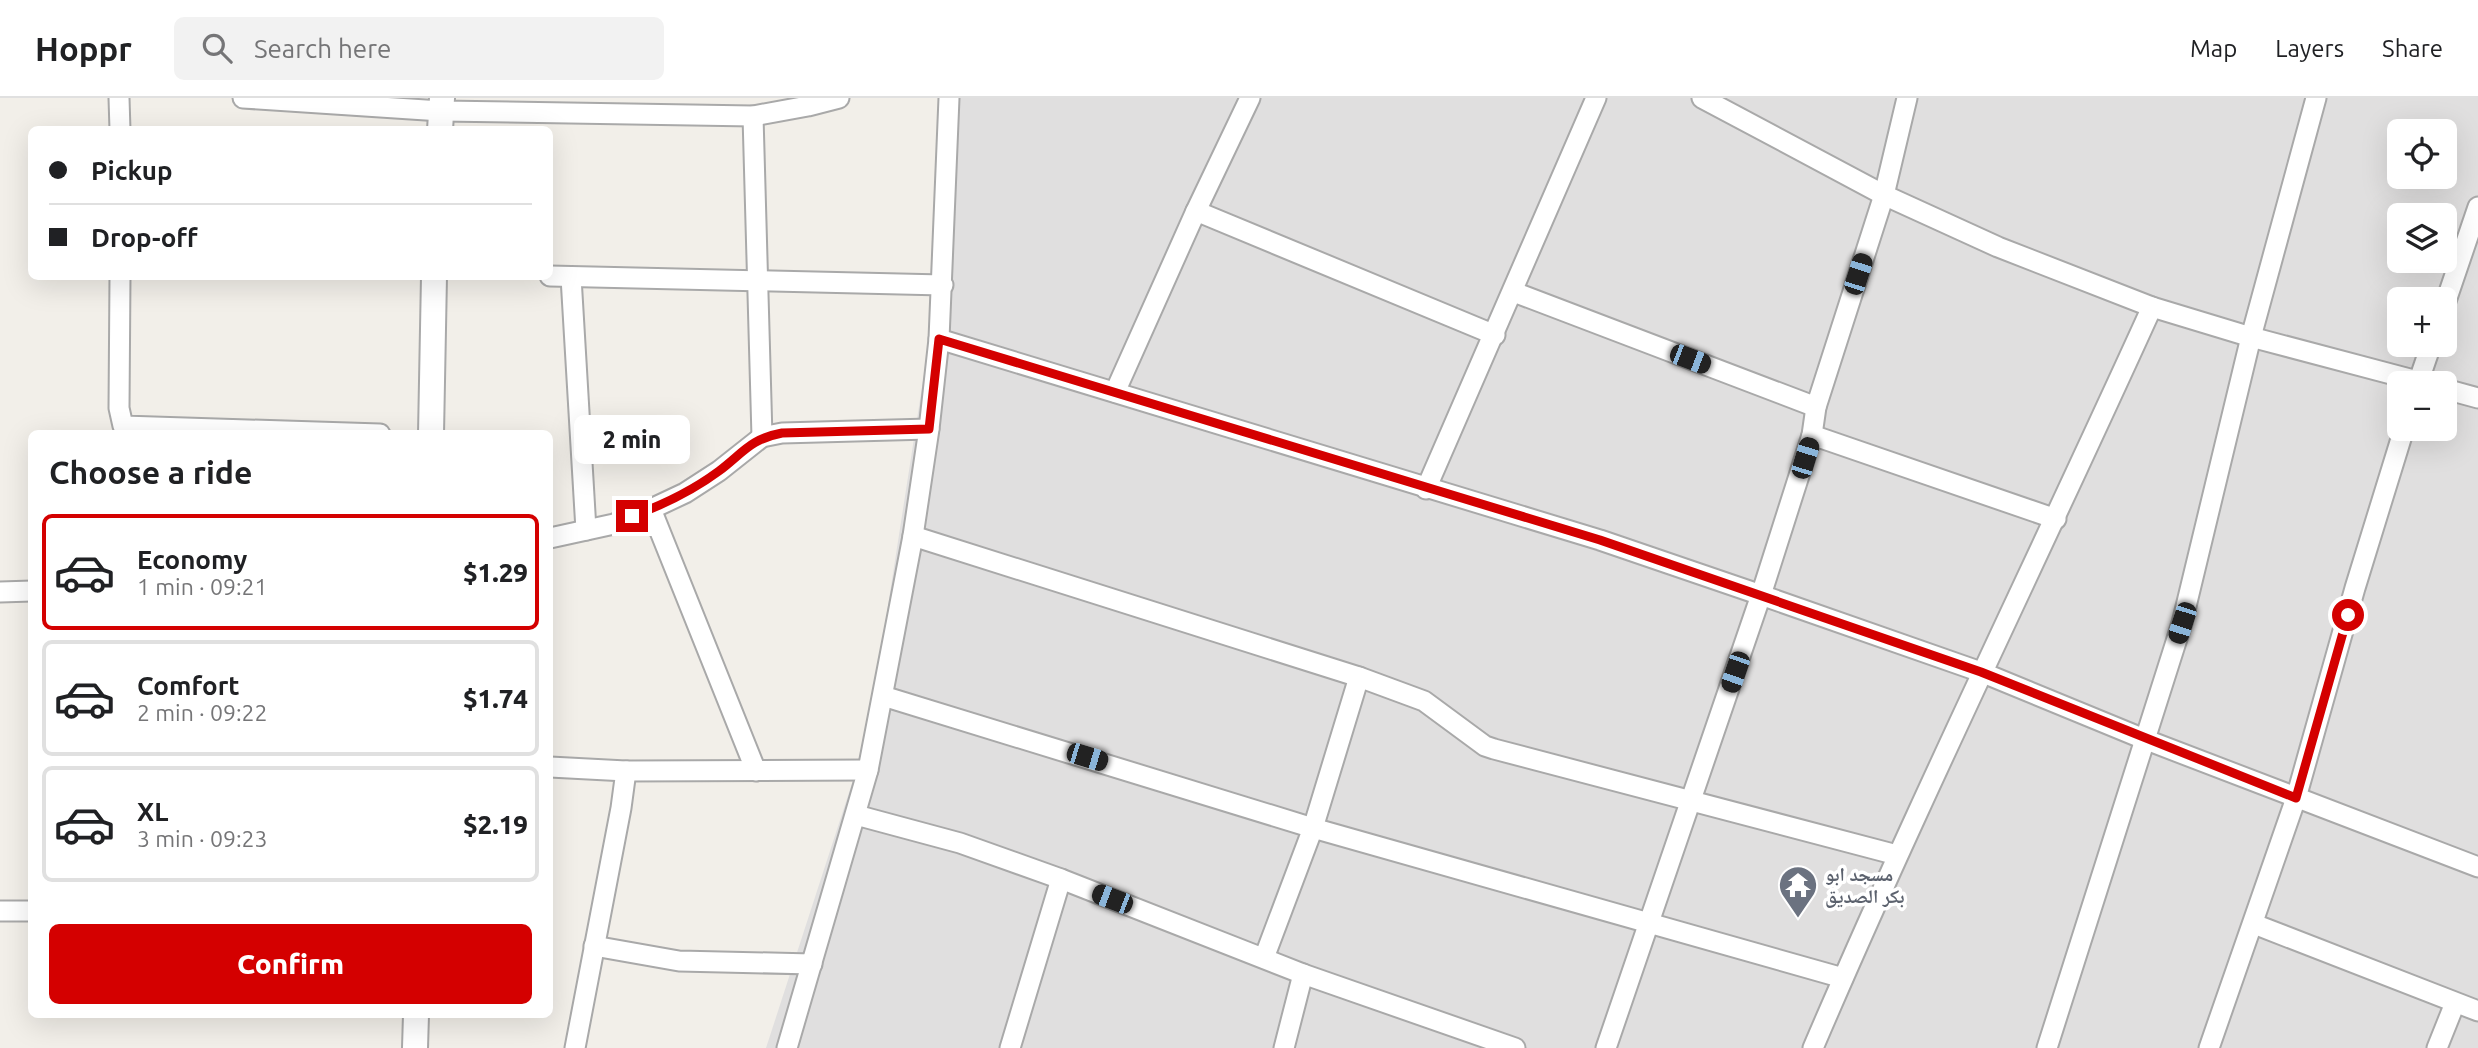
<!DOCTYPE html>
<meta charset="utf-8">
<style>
:root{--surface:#fff;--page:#f2f2f2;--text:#202124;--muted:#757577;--line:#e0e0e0;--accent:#d40000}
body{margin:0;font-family:Ubuntu,"Noto Naskh Arabic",sans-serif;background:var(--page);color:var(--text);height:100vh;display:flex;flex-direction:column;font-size:26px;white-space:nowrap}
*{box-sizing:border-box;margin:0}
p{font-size:23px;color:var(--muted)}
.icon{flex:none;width:38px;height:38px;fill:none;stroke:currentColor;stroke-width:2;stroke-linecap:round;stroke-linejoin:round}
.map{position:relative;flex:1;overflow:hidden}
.panel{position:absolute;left:28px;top:332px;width:525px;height:588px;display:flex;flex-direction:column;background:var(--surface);border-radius:10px;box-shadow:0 7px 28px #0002}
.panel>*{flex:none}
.banner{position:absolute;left:28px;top:28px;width:525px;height:154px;border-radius:10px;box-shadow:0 7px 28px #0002;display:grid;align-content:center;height:154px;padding:0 21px;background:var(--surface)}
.tools{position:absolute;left:2387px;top:21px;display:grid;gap:14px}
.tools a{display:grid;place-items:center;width:70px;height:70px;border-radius:10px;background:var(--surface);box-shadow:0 7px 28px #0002;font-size:35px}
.end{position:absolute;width:32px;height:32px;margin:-16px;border:9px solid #d40000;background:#fff;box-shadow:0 0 0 4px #fff}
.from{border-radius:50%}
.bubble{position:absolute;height:49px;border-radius:10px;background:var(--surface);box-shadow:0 7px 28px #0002;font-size:23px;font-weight:800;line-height:49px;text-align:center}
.car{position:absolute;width:21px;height:42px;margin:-21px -10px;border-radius:9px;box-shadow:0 0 5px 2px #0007;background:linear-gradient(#222 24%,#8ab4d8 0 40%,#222 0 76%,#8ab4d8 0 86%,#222 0)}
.banner b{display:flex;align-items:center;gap:24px;height:66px;font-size:26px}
.banner b+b{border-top:2px solid var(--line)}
.banner i{width:18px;height:18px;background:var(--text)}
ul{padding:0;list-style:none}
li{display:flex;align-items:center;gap:21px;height:116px;margin:0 14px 10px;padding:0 7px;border:4px solid var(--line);border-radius:10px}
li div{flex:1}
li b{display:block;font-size:26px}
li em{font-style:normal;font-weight:800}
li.selected{border-color:var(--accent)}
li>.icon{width:63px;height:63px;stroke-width:1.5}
h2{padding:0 21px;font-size:32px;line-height:84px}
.primary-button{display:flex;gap:14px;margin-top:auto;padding:14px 21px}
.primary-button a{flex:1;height:80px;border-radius:10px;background:var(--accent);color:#fff;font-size:28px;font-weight:800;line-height:80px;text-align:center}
header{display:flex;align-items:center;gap:42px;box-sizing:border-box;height:98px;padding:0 35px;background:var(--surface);border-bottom:2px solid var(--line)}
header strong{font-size:33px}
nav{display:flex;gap:38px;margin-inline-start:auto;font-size:24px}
.search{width:490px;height:63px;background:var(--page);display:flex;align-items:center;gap:18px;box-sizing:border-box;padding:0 24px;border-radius:10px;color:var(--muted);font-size:26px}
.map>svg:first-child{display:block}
.residential{fill:#e0dfdf;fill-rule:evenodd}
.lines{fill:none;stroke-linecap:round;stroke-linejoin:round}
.minor-casing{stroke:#a9a9a9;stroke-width:23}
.tertiary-casing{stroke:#a9a9a9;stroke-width:28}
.minor{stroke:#fff;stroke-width:19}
.tertiary{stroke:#fff;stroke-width:24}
.route{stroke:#d40000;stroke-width:9}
.labels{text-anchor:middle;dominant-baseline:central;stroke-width:7;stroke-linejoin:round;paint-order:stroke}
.worship-label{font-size:19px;font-weight:bold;fill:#5b616d;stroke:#fff;text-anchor:start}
</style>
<header>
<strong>Hoppr</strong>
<div class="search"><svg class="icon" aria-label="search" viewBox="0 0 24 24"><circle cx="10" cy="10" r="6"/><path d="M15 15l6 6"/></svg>Search here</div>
<nav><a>Map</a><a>Layers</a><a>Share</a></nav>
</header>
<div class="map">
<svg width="2478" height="950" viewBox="0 0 2478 950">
<rect width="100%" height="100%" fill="#f2efe9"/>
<!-- residential -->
<path class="residential" d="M947,0H2478V950H766L868,636L941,167ZM2399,33H2445V79H2399ZM2399,117H2445V163H2399ZM2399,201H2445V247H2399ZM2399,285H2445V331H2399Z"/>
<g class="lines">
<!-- minor casing -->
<g class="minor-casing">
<g id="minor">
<polyline points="119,0 120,32"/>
<polyline points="243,0 441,13 753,18 808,8 839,0"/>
<polyline points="1702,0 1884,97 1998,149 2152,209 2251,239 2425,285"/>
<polyline points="753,18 762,339"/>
<polyline points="1196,113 1495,237"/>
<polyline points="120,178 119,310 123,328 380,336"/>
<polyline points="550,178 943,187"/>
<polyline points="571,179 586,432"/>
<polyline points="1514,194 1816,309"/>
<polyline points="2445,206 2478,109"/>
<polyline points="939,241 1600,442 1761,497 1981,574 2144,641 2478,769"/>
<polyline points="2418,285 2431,247"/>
<polyline points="2445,291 2478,300"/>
<polyline points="1115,294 1196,113 1250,0"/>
<polyline points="1812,337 2056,421"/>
<polyline points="1426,391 1596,0"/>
<polyline points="651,411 756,673"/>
<polyline points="913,438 1359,579 1424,603 1485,648 1494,651 1897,757"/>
<polyline points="550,440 614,426 651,411 685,395 719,373 762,339 782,335 929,331"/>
<polyline points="0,494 32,493"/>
<polyline points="883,598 1313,730 1843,880"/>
<polyline points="550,669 626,673 868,672"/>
<polyline points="856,717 960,745 1061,781 1303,876 1515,950"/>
<polyline points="0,813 32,813"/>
<polyline points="2254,826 2478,913"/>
<polyline points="594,848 679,863 812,866"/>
<polyline points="1264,860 1313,730 1359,579"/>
<polyline points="575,950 621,710 626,673"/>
<polyline points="787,950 868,672 913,438 929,331 939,241 949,0"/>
<polyline points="1010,950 1061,781"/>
<polyline points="1284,950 1303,876"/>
<polyline points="1606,950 1761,497 1812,337 1816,309 1884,97 1907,0"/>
<path d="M1813,950C1920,700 2040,456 2152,209"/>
<polyline points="2047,950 2182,525 2251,239 2316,0"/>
<polyline points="2209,950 2296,700 2355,490 2404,331"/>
<polyline points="2437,950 2455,905"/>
</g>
</g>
<!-- tertiary casing -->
<g class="tertiary-casing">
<g id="tertiary">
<polyline points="440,32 442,0"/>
<polyline points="431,336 434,178"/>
<polyline points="415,950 416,917"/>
</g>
</g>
<!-- minor -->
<use href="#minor" class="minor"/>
<!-- tertiary -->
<use href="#tertiary" class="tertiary"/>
</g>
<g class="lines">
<!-- route -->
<path class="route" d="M632,418C663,407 692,393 719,373C743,355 750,341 782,335L929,331L939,241L1600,442L1981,574L2296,700L2348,517"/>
</g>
<!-- icons -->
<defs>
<g id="temple-pin" transform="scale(2.0125)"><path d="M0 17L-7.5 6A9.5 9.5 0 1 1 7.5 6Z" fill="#6b7280" stroke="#fff"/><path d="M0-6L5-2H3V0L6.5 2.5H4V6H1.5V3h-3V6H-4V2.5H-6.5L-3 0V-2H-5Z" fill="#fff"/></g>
</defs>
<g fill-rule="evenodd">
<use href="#temple-pin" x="1798" y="787"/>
</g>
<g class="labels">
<!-- worship labels -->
<g class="worship-label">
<text x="1825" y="776">مسجد ابو<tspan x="1825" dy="22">بكر الصديق</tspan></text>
</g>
</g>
</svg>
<div class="tools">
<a><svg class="icon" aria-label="locate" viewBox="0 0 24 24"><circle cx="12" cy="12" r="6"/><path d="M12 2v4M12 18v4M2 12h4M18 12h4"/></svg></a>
<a><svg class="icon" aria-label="layers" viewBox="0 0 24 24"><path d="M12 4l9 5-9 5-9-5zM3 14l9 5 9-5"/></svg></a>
<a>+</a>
<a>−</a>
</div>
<i class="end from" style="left:2348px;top:517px"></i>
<i class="end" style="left:632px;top:418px"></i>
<div class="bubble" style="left:574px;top:317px;width:116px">2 min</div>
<i class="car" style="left:1858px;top:176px;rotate:18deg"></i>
<i class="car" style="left:1690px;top:261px;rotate:111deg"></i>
<i class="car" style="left:1805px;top:360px;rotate:17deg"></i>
<i class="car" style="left:2182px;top:525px;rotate:198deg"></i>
<i class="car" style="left:1735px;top:574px;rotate:199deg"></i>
<i class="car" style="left:1087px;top:659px;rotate:107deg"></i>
<i class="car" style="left:1112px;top:801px;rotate:291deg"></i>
<div class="banner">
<b><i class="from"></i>Pickup</b>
<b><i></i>Drop-off</b>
</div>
<section class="panel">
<h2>Choose a ride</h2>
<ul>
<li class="selected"><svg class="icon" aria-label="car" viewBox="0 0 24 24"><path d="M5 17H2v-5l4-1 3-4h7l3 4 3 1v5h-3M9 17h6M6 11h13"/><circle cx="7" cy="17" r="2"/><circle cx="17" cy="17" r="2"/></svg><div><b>Economy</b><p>1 min · 09:21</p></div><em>$1.29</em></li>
<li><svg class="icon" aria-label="car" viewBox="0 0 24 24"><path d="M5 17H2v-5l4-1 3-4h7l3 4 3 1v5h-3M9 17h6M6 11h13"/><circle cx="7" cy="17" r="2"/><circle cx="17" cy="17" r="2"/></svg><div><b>Comfort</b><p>2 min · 09:22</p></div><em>$1.74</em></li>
<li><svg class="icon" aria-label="car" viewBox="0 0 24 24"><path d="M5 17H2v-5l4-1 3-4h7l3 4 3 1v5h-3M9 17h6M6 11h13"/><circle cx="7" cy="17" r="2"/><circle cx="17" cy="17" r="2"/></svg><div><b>XL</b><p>3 min · 09:23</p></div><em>$2.19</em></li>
</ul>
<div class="primary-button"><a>Confirm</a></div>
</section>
</div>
